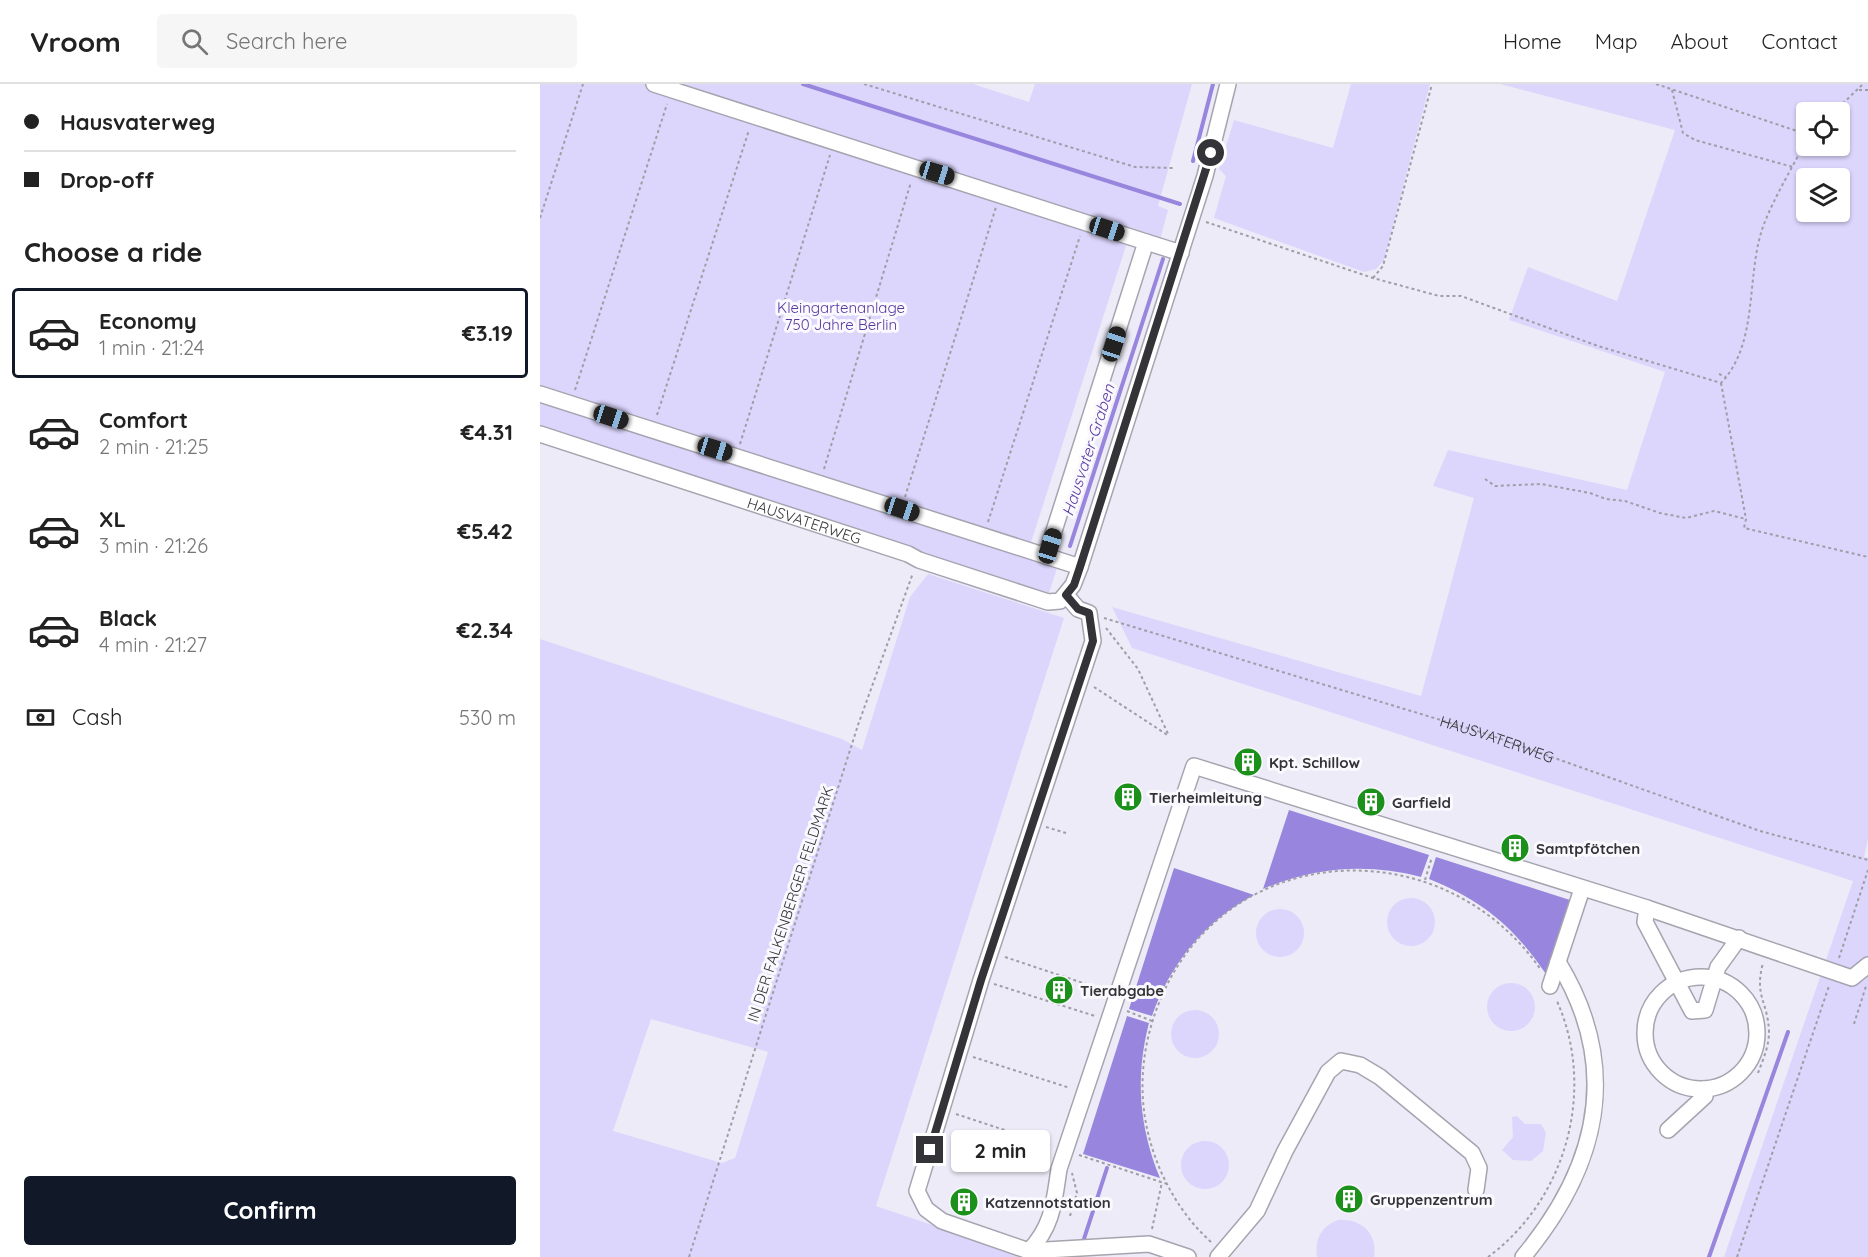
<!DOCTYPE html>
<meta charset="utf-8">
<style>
:root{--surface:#fff;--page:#f6f6f6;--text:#222;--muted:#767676;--line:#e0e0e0;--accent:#111827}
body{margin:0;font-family:Quicksand,sans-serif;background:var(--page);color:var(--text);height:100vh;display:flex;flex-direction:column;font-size:22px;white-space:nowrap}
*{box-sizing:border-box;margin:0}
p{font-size:20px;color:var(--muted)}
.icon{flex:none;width:33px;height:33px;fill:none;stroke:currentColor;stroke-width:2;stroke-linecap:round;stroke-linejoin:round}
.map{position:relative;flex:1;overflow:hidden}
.sheet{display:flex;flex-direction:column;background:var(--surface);width:540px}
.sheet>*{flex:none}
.hud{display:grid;align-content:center;height:132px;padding:0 24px;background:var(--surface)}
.fabs{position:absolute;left:1256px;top:18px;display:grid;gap:12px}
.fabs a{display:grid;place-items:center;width:54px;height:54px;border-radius:6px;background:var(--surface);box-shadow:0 2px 4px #0004;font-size:30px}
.end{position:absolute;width:27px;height:27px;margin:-14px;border:8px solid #343438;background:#fff;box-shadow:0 0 0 3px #fff}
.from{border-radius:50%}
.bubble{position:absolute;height:42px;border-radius:6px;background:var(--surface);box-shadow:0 2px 4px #0004;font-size:20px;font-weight:700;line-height:42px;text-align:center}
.car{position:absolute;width:18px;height:36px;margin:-18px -9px;border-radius:8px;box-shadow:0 0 4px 2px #0007;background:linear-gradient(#222 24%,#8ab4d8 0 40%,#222 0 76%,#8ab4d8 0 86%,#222 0)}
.hud b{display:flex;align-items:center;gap:21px;height:57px;font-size:22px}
.hud b+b{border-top:2px solid var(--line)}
.hud i{width:15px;height:15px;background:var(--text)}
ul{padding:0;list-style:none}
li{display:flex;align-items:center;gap:18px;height:90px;margin:0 12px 9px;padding:0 12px;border:3px solid transparent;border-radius:6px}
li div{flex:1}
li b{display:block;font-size:22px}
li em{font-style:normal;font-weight:700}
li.on{border-color:var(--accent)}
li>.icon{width:54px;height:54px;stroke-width:1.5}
h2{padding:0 24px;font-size:27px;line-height:72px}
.pay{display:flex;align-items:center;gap:15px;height:66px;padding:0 24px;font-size:22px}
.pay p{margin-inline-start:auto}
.primary-button{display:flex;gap:12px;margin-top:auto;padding:12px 24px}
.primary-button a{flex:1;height:69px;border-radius:6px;background:var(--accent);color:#fff;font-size:24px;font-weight:700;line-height:69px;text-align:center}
header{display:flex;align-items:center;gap:36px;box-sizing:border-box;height:84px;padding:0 30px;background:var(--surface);border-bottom:2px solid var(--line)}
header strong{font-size:28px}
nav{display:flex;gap:33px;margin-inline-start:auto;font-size:21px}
.search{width:420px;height:54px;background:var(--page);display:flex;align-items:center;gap:15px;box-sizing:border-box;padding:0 21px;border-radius:6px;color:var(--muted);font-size:22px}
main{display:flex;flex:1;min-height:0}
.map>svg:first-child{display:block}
.green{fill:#dcd6fd;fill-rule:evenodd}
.water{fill:#9885dd}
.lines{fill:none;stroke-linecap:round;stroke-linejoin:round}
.stream{stroke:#9885dd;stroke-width:4}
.minor-casing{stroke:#a5a4af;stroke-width:18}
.path{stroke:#9e9ea6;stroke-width:2;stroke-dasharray:3 3;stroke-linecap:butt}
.minor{stroke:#fff;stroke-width:15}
.route{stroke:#343438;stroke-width:8}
.labels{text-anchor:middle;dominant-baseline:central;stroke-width:6;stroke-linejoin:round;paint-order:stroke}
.park-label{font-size:15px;fill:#57379f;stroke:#faf9fe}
.street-label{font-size:15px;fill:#343438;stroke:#faf9fe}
.poi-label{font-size:15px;font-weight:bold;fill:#343438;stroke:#faf9fe;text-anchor:start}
.water-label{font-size:16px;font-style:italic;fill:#5a3aa2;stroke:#faf9fe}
</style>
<header>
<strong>Vroom</strong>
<div class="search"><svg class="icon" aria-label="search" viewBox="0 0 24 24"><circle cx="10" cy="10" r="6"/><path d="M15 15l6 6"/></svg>Search here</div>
<nav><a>Home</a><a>Map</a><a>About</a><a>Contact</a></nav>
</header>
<main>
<section class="sheet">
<div class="hud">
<b><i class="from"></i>Hausvaterweg</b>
<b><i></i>Drop-off</b>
</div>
<h2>Choose a ride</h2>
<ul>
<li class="on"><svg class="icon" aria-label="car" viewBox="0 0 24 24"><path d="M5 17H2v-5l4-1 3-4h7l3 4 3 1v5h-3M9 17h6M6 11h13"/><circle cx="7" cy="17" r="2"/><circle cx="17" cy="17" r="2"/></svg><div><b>Economy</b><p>1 min · 21:24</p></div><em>€3.19</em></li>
<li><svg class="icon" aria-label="car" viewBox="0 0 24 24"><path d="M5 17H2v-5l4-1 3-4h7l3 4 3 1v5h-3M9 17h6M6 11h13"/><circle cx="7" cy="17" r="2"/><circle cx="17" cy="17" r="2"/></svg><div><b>Comfort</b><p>2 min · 21:25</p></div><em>€4.31</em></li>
<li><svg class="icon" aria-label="car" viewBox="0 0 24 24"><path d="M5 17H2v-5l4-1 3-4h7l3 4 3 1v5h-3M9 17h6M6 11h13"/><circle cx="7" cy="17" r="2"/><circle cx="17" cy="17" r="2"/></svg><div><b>XL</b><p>3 min · 21:26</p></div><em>€5.42</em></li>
<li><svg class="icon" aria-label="car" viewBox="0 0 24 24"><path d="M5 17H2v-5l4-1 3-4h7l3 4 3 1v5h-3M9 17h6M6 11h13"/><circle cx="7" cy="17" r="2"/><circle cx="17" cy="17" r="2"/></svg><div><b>Black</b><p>4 min · 21:27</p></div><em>€2.34</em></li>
</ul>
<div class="pay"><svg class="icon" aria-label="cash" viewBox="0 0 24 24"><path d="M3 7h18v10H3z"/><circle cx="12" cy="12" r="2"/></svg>Cash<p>530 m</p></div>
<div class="primary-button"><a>Confirm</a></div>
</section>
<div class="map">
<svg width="1328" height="1173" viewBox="0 0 1328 1173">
<rect width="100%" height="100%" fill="#ecebf7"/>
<!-- green -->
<g class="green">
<polygon points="0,0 433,0 489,18 495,0 652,0 618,122 628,126 620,156 591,146 487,471 518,481 509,509 0,346"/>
<polygon points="811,0 890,0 844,176 836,185 824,188 674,134 686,92 679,85 694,36 793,64"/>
<path d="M960,0H1328V755L1324,773L1328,774V1173H1184L1313,797L592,564L572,523L881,612L934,414L893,402L908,366L1087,406L1125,288L969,236L988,183L1077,217L1135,46ZM1266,28H1299V62H1266ZM1266,94H1299V128H1266Z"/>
<path d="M388,490L524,534L336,1122L487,1173H0V555L302,655L322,666L370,513ZM111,935L228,968L195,1074L182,1079L73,1047Z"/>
<circle cx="871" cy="838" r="24"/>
<circle cx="740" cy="849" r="24"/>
<circle cx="971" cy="923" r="24"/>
<circle cx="655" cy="950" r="24"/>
<polygon points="977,1032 985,1040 1001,1040 1006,1049 1003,1067 991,1077 973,1076 962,1066 973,1053 972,1033"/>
<circle cx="665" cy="1081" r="24"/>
<path d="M798,1136C821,1134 838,1150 834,1173H777C774,1155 782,1142 798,1136Z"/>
</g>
<!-- water -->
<g class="water">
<path d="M749,726L889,771L881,793C827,779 775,783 723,805Z"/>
<path d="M896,773L1033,817L1008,893C976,845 944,817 889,795Z"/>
<path d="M634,784L714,811C665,837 630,880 612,932L589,925Z"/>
<path d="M587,932L609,939C595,993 599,1043 620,1094L543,1070Z"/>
</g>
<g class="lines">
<!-- stream -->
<g class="stream">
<polyline points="263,0 640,120"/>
<polyline points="653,77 673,0"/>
<polyline points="530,462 623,175"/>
<polyline points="542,1161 567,1084"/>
<polyline points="1169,1173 1248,948"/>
</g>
<!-- minor casing -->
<g class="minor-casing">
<g id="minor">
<polyline points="114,0 606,158"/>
<polyline points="0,310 506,472"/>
<path id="s2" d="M0,350L368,470L379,476L508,518L520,517L533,501L540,483L665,92L688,0"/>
<polyline points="540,483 506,472 606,158 641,169"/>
<path d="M526,511L538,525L549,529L553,557L441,896L377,1107L386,1125L402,1137L489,1167C513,1142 514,1118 519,1085L654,682L1107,824L1312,894L1328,881"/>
<polyline points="1107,824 1105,838 1152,927 1165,926 1178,883 1199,854"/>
<circle cx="1161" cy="949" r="56"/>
<polyline points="1010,902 1042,805"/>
<polyline points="1128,1046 1165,1012 1164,1005"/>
<polyline points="489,1167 609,1160 648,1173"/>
<polyline points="678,1173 717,1127 745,1067 788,988 801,977 820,981 840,993 932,1069 939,1084 936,1106"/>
<path d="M983,1173C1059,1082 1082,983 1018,878"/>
</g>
</g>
<!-- path -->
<g class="path">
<polyline points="324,0 595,83 633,84"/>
<polyline points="1116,0 1266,50"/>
<polyline points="1132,6 1143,49 1155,56 1253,83"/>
<polyline points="1319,6 1328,6"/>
<polyline points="1294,28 1323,0"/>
<polyline points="0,134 43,0"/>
<path d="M666,138L833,194L899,212H921L1058,262L1181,299C1220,258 1205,190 1224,140C1235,112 1252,84 1266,57"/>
<polyline points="833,194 843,182 892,0"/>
<polyline points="1179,290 1186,293"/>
<polyline points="1181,299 1206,435 1204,444 1328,473"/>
<polyline points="35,306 127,20"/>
<polyline points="117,331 209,46"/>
<polyline points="200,360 290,71"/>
<polyline points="284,385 371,98"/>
<polyline points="945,395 955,402 1001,400 1050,409 1066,415 1085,417 1120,429 1146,434 1174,427 1206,435"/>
<polyline points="365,413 456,123"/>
<polyline points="448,438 540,152"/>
<path id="s1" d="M564,534L947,650L1220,747L1328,776"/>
<polyline points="566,544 598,585 629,652"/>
<polyline points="554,603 629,652"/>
<polyline points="506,743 526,749"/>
<polyline points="885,796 892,773"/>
<polyline points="465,873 564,906"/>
<polyline points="1299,874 1328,786"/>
<polyline points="454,900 555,932"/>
<polyline points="587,927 612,937"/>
<polyline points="1314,940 1326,902"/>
<polyline points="433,973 530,1004"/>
<path d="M1218,989C1223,976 1229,962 1229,948C1228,917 1214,913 1223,879"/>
<polyline points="416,1030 513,1062"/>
<polyline points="539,1071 627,1100"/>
<polyline points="530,1132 537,1109 532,1089"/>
<polyline points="612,1145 622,1098"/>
<path d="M671,1158C639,1129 618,1090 608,1049C598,1007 602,964 617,924C680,754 902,742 1001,886"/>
<polyline points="149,1173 318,641 373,489"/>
<path d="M948,1173C1027,1115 1057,1004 1016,915"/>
<polyline points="1197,1173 1289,902"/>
</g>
<!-- minor -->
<use href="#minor" class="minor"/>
</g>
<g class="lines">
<!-- route -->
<polyline class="route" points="390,1066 441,896 553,557 549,529 538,525 526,511 534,501 540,483 671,69"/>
</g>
<!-- icons -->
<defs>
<g id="building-disc" transform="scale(1.5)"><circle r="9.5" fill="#1b901a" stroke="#faf9fe"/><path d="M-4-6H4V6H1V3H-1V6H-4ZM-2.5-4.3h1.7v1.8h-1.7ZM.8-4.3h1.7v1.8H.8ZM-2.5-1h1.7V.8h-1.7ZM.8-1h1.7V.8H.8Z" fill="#fff"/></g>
</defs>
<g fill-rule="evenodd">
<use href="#building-disc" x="708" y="678"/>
<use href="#building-disc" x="588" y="713"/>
<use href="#building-disc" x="831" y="718"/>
<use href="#building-disc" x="975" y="764"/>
<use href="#building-disc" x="519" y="906"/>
<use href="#building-disc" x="809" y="1115"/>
<use href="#building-disc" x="424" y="1118"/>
</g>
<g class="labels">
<!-- park labels -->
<g class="park-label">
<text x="301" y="223">Kleingartenanlage<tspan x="301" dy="17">750 Jahre Berlin</tspan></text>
</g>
<!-- street labels -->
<g class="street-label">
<text stroke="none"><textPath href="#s2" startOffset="278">HAUSVATERWEG</textPath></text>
<text stroke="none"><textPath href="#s1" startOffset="411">HAUSVATERWEG</textPath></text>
<text transform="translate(250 820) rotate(-72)">IN DER FALKENBERGER FELDMARK</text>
</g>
<!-- poi labels -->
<g class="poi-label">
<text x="729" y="678">Kpt. Schillow</text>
<text x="609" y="713">Tierheimleitung</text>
<text x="852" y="718">Garfield</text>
<text x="996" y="764">Samtpfötchen</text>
<text x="540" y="906">Tierabgabe</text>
<text x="830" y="1115">Gruppenzentrum</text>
<text x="445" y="1118">Katzennotstation</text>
</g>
<!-- water labels -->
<g class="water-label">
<text transform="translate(548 366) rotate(-72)">Hausvater-Graben</text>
</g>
</g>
</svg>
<div class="fabs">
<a><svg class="icon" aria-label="locate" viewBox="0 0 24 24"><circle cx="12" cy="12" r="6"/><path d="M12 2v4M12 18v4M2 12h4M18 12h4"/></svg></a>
<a><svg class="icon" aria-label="layers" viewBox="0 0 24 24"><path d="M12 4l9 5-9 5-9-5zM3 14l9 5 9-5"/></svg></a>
</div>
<i class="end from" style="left:671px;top:69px"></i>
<i class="end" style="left:390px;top:1066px"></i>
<div class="bubble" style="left:411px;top:1046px;width:99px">2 min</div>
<i class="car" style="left:397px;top:89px;rotate:107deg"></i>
<i class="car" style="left:567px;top:145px;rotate:108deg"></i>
<i class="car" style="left:574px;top:260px;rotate:18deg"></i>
<i class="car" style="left:71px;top:333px;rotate:108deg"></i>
<i class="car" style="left:175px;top:365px;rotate:107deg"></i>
<i class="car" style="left:362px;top:425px;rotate:108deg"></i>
<i class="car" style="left:510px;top:462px;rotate:17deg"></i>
</div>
</main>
